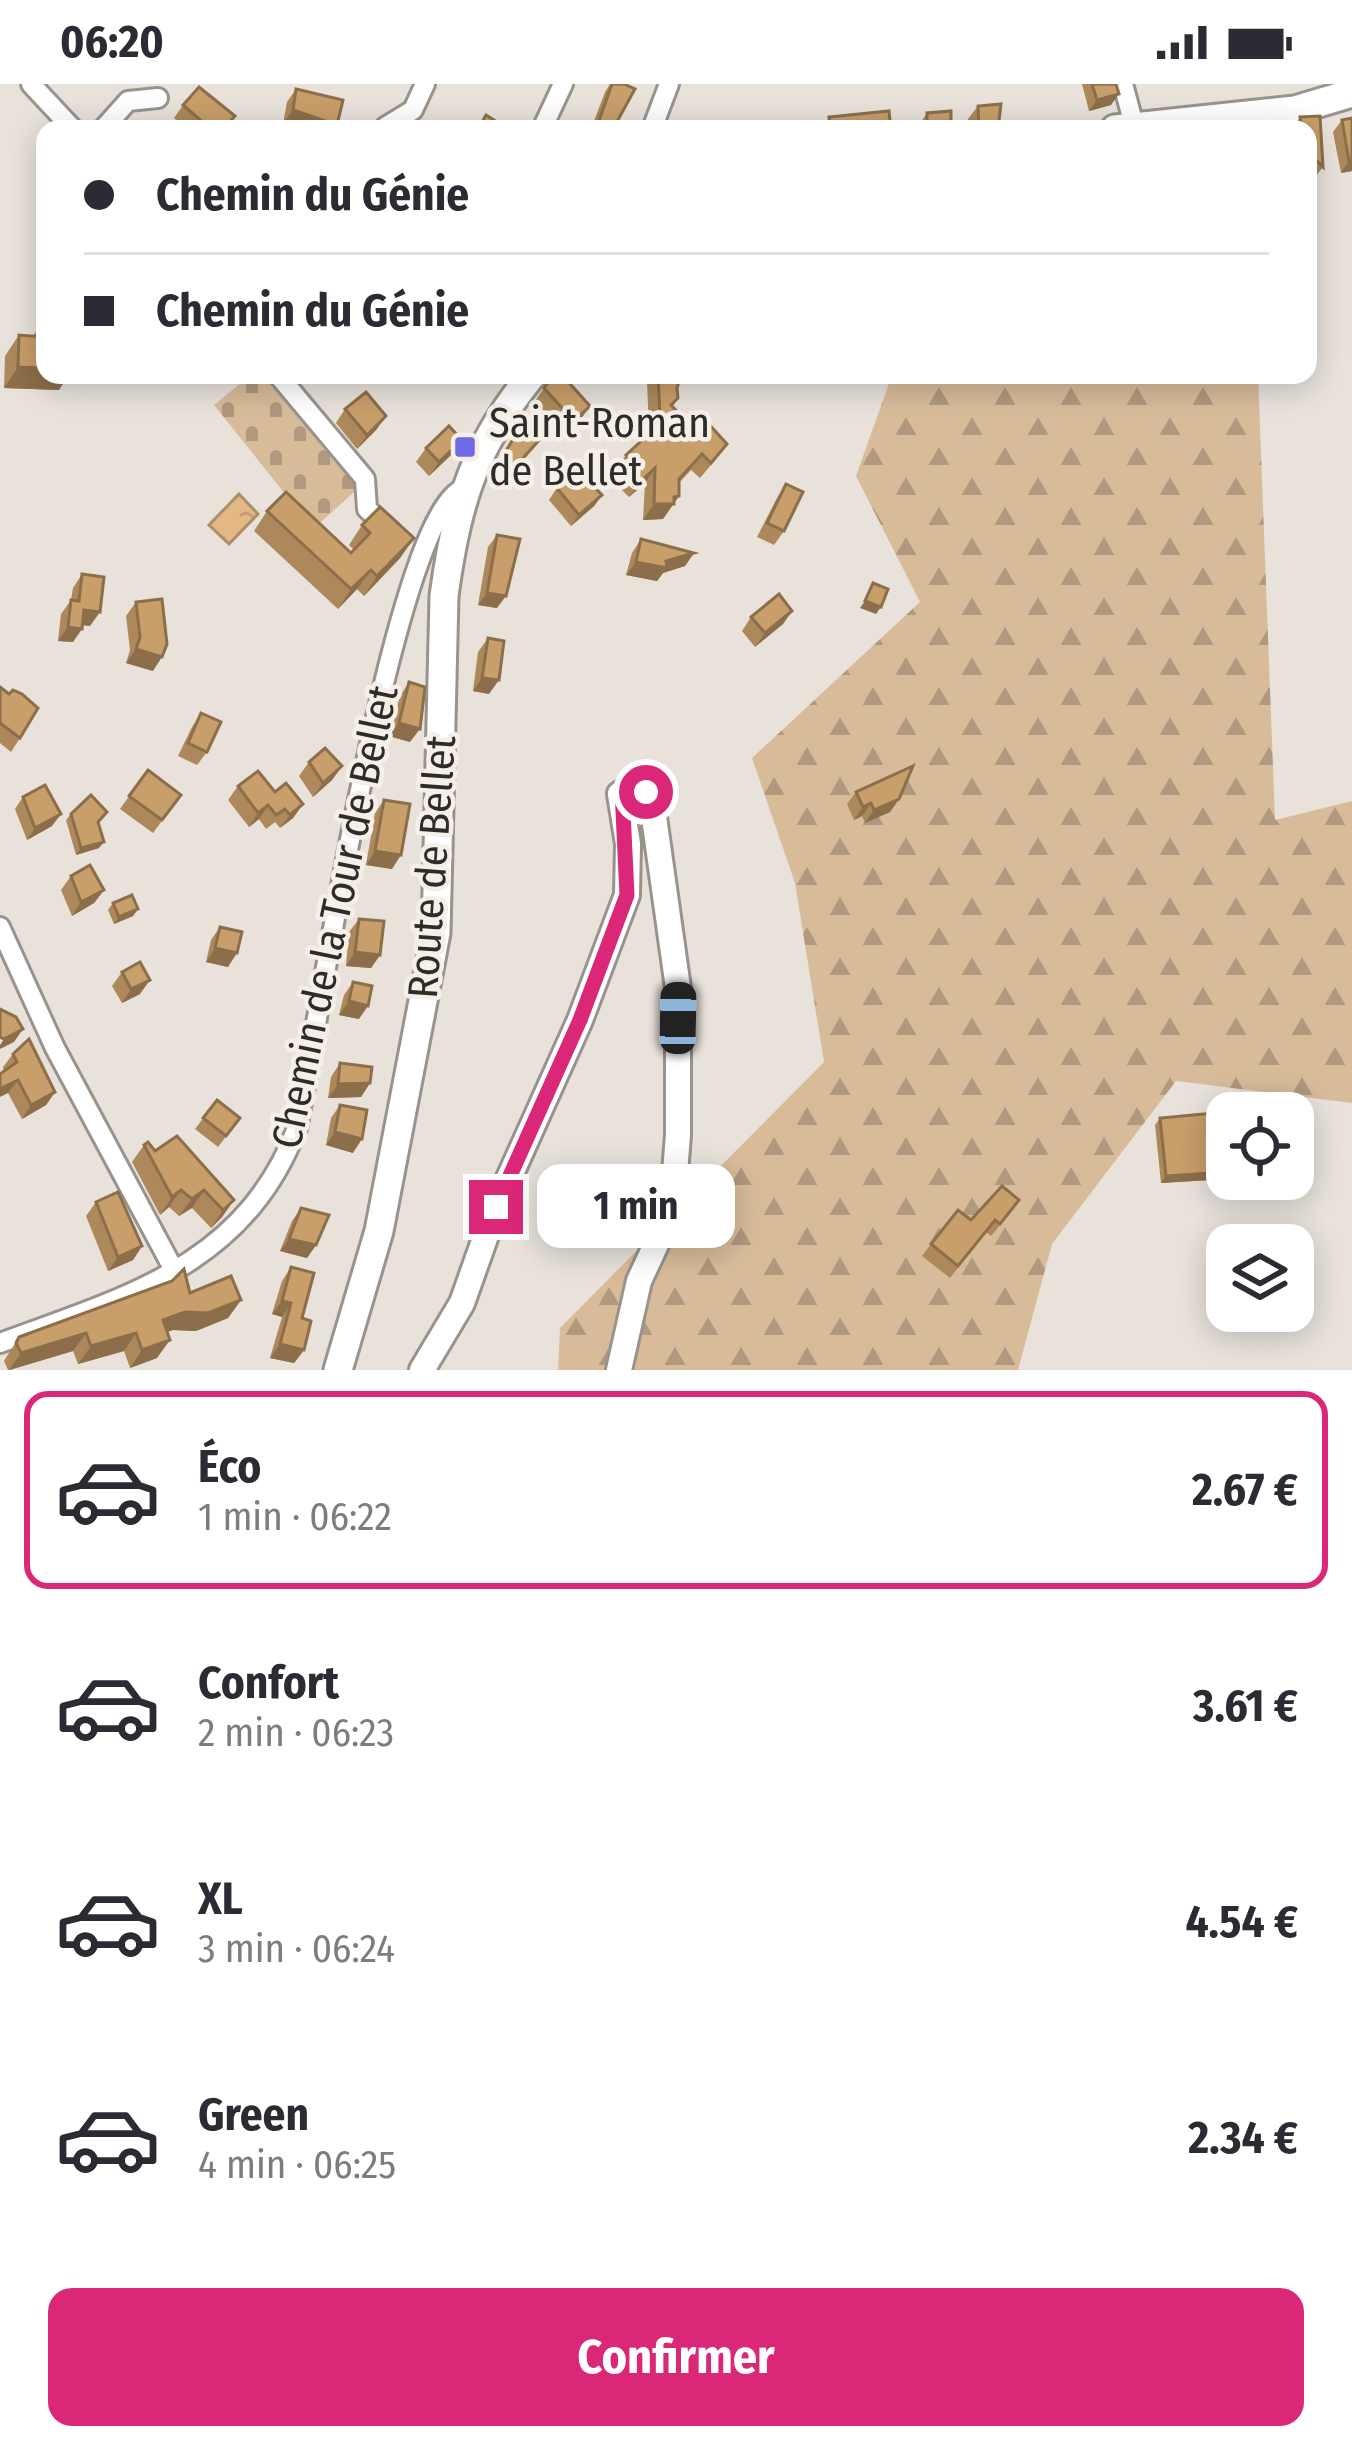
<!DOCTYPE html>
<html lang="fr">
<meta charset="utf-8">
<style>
:root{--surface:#fff;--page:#f2f2f3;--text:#2b2b33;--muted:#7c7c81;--line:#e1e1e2;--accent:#db2777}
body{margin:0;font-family:"Fira Sans Condensed",sans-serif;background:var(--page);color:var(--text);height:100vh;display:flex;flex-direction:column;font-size:45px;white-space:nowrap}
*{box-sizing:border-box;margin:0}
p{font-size:39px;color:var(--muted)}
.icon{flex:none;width:66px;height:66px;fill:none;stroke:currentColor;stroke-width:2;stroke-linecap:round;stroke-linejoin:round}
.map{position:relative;height:1286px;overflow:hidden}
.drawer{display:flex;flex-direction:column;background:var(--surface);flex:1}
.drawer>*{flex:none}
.banner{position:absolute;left:36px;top:36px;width:1281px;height:264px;border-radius:24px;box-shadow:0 6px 30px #0003;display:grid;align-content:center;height:264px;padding:0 48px;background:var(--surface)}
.tools{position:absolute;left:1206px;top:1008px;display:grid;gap:24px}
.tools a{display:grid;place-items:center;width:108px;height:108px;border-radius:24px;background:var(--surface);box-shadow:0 6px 30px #0003;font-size:60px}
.end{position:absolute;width:54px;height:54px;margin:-27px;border:15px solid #db2777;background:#fff;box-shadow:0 0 0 6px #fff}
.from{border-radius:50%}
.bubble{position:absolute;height:84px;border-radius:24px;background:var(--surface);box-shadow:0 6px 30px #0003;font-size:39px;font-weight:700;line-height:84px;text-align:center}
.car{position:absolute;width:36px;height:72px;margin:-36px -18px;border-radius:15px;box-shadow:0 0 9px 3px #0007;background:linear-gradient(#222 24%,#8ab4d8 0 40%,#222 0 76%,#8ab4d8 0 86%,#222 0)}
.banner b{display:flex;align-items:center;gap:42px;height:114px;font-size:45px}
.banner b+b{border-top:3px solid var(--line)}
.banner i{width:30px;height:30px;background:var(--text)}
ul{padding:21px 0 0;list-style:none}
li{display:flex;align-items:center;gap:36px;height:198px;margin:0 24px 18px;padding:0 24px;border:6px solid transparent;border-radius:24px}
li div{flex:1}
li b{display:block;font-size:45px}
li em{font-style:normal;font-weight:700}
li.selected{border-color:var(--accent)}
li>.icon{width:108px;height:108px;stroke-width:1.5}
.primary-button{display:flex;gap:24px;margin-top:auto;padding:24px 48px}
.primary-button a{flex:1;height:138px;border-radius:24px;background:var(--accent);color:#fff;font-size:48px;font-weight:700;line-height:138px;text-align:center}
.status{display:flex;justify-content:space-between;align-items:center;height:84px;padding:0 60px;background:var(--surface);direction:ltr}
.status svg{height:33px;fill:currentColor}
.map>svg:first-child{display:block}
.forest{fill:url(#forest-firs)}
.cemetery{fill:url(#cemetery-stones)}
.water{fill:url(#water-ripples);stroke:#ad8e69;stroke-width:3}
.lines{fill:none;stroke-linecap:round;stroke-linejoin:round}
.minor-casing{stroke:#99938d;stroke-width:24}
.tertiary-casing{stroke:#99938d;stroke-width:30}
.secondary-casing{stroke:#99938d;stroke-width:33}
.minor{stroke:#fff;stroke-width:18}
.tertiary{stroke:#fff;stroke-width:24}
.secondary{stroke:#fff;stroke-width:27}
.wall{fill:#ac885b}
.shaded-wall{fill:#8c6f4a}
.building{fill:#c89e6a;stroke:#8c6f4a;stroke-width:3}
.route{stroke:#db2777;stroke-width:15}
.poi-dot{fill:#7069e4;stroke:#f5efe8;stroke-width:4.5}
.labels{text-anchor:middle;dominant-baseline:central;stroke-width:9;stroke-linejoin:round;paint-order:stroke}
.poi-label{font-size:42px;fill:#2e2c2a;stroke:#f5efe8;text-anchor:start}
.street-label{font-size:42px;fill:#2e2c2a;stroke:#f5efe8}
</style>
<div class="status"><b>06:20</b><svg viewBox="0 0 49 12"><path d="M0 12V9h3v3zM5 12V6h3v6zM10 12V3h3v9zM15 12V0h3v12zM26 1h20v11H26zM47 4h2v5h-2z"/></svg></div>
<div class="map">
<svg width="1352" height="1286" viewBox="0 0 1352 1286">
<defs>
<pattern id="forest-firs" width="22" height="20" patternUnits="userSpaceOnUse" patternTransform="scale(3)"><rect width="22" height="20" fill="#d8bc9a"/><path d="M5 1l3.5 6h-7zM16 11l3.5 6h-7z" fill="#b0997e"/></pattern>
<pattern id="cemetery-stones" width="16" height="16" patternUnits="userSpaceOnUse" patternTransform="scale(3)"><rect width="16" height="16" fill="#d8bc9a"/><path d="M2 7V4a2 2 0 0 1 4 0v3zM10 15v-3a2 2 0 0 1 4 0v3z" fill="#b0997e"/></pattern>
<pattern id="water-ripples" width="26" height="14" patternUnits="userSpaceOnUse" patternTransform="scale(3)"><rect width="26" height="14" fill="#e3b884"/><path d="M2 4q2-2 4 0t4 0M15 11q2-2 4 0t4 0" fill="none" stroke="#c39e72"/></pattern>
</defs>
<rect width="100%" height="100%" fill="#e8e2db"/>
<!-- forest -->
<polygon class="forest" points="892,291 1258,291 1275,736 1352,717 1352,1019 1176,997 1052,1160 1018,1286 558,1286 560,1244 824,978 795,799 752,674 920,518 856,392"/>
<!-- cemetery -->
<polygon class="cemetery" points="251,291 273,291 363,400 313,445 214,321"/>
<!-- water -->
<polygon class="water" points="239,410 258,430 229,460 209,441"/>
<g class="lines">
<!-- minor casing -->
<g class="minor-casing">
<g id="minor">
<polyline points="31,0 73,45"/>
<polyline points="1123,0 1134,41"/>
<polyline points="385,43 413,26 425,0"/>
<polyline points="103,45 128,17 158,14"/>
<polyline points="542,45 563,0"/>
<polyline points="652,45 669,0"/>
<polyline points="278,291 365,395 367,425 391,447"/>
<polyline points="0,843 55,964 175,1188"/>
<path d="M0,1259C127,1212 244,1182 297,1044C316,954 394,430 463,405"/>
</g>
</g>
<!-- tertiary casing -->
<g class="tertiary-casing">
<polyline id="tertiary" points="422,1286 462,1219 496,1123 580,936 627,811 628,760 620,710 634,701 646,708 653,726 678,904 678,1051 672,1126 639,1197 619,1286"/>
</g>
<!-- secondary casing -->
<g class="secondary-casing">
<g id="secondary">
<polyline points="1115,45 1295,26 1352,9"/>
<path d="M338,1286L379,1147L436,849L444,512C456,422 473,363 532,291"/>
</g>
</g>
<!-- minor -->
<use href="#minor" class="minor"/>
<!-- tertiary -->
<use href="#tertiary" class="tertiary"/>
<!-- secondary -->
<use href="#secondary" class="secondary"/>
</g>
<!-- wall -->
<g class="wall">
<polygon points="610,0 624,0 613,45 591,45 605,8"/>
<polygon points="1082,0 1116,0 1111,21 1089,27"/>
<polygon points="296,5 335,45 299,45 283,40 287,18"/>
<polygon points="183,21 228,42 232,45 186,45 174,34"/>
<polygon points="978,22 998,45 969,45 968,35"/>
<polygon points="927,29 951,45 919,45 919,41"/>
<polygon points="1320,32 1323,83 1313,96 1308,91 1308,45 1292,45 1300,33"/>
<polygon points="829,33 891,45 821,45"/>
<polygon points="1352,34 1352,87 1341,89 1333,48 1342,36"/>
<polygon points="44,236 59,306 4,304 5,272 19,251 33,252"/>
<polygon points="484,291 500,291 494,299"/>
<polygon points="553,291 581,335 565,350 535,317"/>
<polygon points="651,291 681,291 677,304 678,314 673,322 716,375 700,394 691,386 679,399 679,412 663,435 643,436 645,399 629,413 616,400 621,393 615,386 626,371 646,353 649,346 647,297"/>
<polygon points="345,325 386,332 376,346 357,365 336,339"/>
<polygon points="520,342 540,357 508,393 495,384"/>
<polygon points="462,356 452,370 429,392 416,378 426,364"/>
<polygon points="786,400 784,447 774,461 757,453 777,414"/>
<polygon points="557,404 602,411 594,422 571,442 549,416"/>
<polygon points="267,427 351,469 354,466 349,461 362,441 414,454 400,474 364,512 357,505 338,525 254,447"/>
<polygon points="497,451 497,524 478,521 488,463"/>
<polygon points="641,455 694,469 685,482 663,489 657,497 626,491 632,469"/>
<polygon points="82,490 90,542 83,541 73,558 58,557 61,530 71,516 73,504"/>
<polygon points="136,518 153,587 126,579 130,566 126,532"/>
<polygon points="792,527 783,540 755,563 742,547 751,533"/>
<polygon points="488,554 489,610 473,607 478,568"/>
<polygon points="409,598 410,658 389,652 400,612"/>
<polygon points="0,603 20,654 11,668 0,659"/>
<polygon points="201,629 207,668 197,681 178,672 192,643"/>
<polygon points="309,678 342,682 332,696 313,713 299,692"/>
<polygon points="148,686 181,711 153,749 120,725"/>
<polygon points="238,702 275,708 303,720 293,734 280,744 275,738 266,745 259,735 249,743 228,716"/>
<polygon points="856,708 899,715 890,728 865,739 862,732 854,736 847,720"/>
<polygon points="23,713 52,742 27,756 15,725"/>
<polygon points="384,716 392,785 366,781 375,729"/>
<polygon points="71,730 99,764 76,771 66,736"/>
<polygon points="71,792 104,806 94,819 72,832 61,806"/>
<polygon points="113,819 138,825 133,832 114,840 108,826"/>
<polygon points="359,835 380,871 371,884 346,882 349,848"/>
<polygon points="220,843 228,883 206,878 211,856"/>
<polygon points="122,888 140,910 122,919 112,902"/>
<polygon points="353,898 359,935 339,931 344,911"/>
<polygon points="13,970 55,1008 46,1021 22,1035 8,1009 3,983"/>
<polygon points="340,979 370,999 361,1013 328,1014 331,993"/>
<polygon points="217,1016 240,1034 218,1063 195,1045"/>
<polygon points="340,1021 353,1069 326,1061 331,1034"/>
<polygon points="1227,1029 1227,1095 1161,1099 1155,1041 1160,1034"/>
<polygon points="144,1061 234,1116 222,1133 211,1144 192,1124 179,1132 169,1123 160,1131 132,1078"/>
<polygon points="96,1118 142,1162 133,1176 108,1187 86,1132"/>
<polygon points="301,1124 316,1161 307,1174 280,1167 292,1137"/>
<polygon points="1011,1128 991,1152 986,1148 950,1194 922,1172 931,1160 971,1136"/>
<polygon points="291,1183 302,1234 304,1266 294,1279 270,1274 282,1233 272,1230 282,1197"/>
<polygon points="190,1209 241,1216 228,1234 196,1247 173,1246 167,1248 157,1274 130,1284 124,1267 78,1280 73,1267 10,1286 8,1286 4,1277 19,1253"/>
</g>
<!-- shaded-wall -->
<g class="shaded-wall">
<polygon points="1119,10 1111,21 1089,27 1097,16"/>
<polygon points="293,26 337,41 335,45 299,45 283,40"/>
<polygon points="1352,76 1352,87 1341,89 1349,77"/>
<polygon points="18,283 45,284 45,291 69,291 59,306 4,304"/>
<polygon points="590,322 581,335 565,350 574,337"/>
<polygon points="386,332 376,346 357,365 367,351"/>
<polygon points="462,356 452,370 429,392 439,378"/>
<polygon points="655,384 645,399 629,413 640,398"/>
<polygon points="602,411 594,422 571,442 579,431"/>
<polygon points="679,412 663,435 643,436 654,420"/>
<polygon points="414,454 400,474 364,512 377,492"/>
<polygon points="694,469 685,482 663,489 657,497 626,491 636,478 666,477"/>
<polygon points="371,486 357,505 338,525 351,505"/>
<polygon points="487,509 506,512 497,524 478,521"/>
<polygon points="865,517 881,523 876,530 860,524"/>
<polygon points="84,526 100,528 90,542 75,540"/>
<polygon points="792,527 783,540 755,563 765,549"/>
<polygon points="68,543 82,545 73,558 58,557"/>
<polygon points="136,565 162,573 153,587 126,579"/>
<polygon points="482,594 499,596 489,610 473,607"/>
<polygon points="399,639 420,645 410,658 389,652"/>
<polygon points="342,682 332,696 313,713 323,699"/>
<polygon points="899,715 890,728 865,739 874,726"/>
<polygon points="871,719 862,732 854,736 863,723"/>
<polygon points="303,720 293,734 280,744 290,731"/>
<polygon points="268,721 259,735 249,743 258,729"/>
<polygon points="61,730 52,742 27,756 35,744"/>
<polygon points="104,758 99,764 76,771 81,764"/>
<polygon points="375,767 401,771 392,785 366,781"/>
<polygon points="104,806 94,819 72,832 81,818"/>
<polygon points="138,825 133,832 114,840 119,833"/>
<polygon points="215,864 237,869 228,883 206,878"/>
<polygon points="355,868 380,871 371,884 346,882"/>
<polygon points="150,896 140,910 122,919 131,905"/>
<polygon points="349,917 368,922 359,935 339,931"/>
<polygon points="23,945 14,958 0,965 0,961 4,955"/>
<polygon points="18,996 8,1009 0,1013 0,1005"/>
<polygon points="370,999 361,1013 328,1014 338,1000"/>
<polygon points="55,1008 46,1021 22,1035 31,1021"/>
<polygon points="335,1048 362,1055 353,1069 326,1061"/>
<polygon points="1227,1088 1227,1095 1161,1099 1166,1092"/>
<polygon points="181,1106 169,1123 160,1131 172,1113"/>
<polygon points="204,1106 192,1124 179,1132 192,1115"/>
<polygon points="234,1116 222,1133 211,1144 223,1126"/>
<polygon points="289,1155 316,1161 307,1174 280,1167"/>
<polygon points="142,1162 133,1176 108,1187 118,1173"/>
<polygon points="241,1216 228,1234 196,1247 173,1246 150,1254 163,1236 185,1228"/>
<polygon points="282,1217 291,1219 282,1233 272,1230"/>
<polygon points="86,1249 73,1267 9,1286 21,1269"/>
<polygon points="136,1249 124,1267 78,1280 91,1262"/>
<polygon points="170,1256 157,1274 130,1284 142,1266"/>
<polygon points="280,1260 304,1266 294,1279 270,1274"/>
</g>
<!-- building -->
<g class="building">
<polygon points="612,0 624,0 635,5 613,45 596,45"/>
<polygon points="1092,0 1116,0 1119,10 1097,16"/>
<polygon points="199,3 235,32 227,41 232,45 203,45 206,41 183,21"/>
<polygon points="296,5 343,16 337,41 293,26"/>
<polygon points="1001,20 998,45 979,45 978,22"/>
<polygon points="889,27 891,45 832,45 829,33"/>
<polygon points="951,27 951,45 927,45 927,29"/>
<polygon points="486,31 505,43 504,45 478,45"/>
<polygon points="1320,32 1323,83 1308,68 1308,45 1302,45 1300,33"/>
<polygon points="1352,34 1352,76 1349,77 1342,36"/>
<polygon points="44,236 45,284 18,283 19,251 44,253"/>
<polygon points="553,291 562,291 590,322 574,337 544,304"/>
<polygon points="658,291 681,291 677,304 678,314 671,321 696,347 707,338 727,360 711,379 702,370 679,395 679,412 674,413 674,420 654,420 655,384 640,398 627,384 634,379 626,371 652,347 660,331"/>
<polygon points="366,308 386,332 367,351 345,325"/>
<polygon points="528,331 548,346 516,382 502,373"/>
<polygon points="449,342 462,356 439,378 426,364"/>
<polygon points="578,387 602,411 579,431 557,404"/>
<polygon points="786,400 803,408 784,447 767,439"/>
<polygon points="286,408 351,469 370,449 362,441 380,423 414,454 377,492 371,486 351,505 267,427"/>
<polygon points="497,451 520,455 506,512 487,509"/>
<polygon points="641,455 694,469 666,477 667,484 636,478"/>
<polygon points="82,490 104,493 100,528 84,526 82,545 68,543 71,516 79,517"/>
<polygon points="873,499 888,505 881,523 865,517"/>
<polygon points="779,510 792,527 765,549 751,533"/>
<polygon points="162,515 167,560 162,573 136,565 140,553 136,518"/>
<polygon points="488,554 504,557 499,596 482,594"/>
<polygon points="409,598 425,603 420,645 399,639"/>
<polygon points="0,603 9,610 13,606 22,610 38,624 20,654 0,639"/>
<polygon points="201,629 221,638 207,668 188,659"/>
<polygon points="325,664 342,682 323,699 309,678"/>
<polygon points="913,682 899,715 874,726 871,719 863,723 856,708"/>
<polygon points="148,686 181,711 162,736 129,712"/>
<polygon points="258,687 275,708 286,699 303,720 290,731 285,725 276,731 268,721 258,729 238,702"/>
<polygon points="45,701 61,730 35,744 23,713"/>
<polygon points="91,711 107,728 98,738 104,758 81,764 71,730"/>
<polygon points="384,716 410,720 401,771 375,767"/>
<polygon points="90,781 104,806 81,818 71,792"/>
<polygon points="132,811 138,825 119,833 113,819"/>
<polygon points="359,835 384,837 380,871 355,868"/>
<polygon points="220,843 242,848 237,869 215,864"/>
<polygon points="140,878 150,896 131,905 122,888"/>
<polygon points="353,898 372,902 368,922 349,917"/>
<polygon points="0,925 16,933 23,945 4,955 0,953"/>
<polygon points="29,955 55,1008 31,1021 18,996 0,1005 0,990 17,978 13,970"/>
<polygon points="340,979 372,983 370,999 338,1000"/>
<polygon points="217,1016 240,1034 226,1052 203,1034"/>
<polygon points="340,1021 367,1026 362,1055 335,1048"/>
<polygon points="1248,1026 1248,1029 1227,1029 1227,1088 1166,1092 1160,1034"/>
<polygon points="177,1052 234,1116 223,1126 204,1106 192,1115 181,1106 172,1113 144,1061 148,1058 155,1067"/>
<polygon points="1002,1102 1019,1116 1000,1140 995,1136 958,1182 931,1160 958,1126 971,1136"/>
<polygon points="118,1108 142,1162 118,1173 96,1118"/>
<polygon points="301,1124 329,1131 316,1161 289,1155"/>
<polygon points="291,1183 314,1189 302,1234 311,1237 304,1266 280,1260 291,1219 282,1217"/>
<polygon points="184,1185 190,1209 231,1192 241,1216 208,1229 185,1228 163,1236 170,1256 142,1266 136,1249 91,1262 86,1249 21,1269 16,1259 19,1253 172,1197"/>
</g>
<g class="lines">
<!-- route -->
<polyline class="route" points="496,1123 580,936 627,811 622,706 634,701 646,708"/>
</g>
<!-- markers -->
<rect class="poi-dot" x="453" y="351" width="24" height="24" rx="6"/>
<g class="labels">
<!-- poi labels -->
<g class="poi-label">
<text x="489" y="339">Saint-Roman<tspan x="489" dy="48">de Bellet</tspan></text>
</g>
<!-- street labels -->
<g class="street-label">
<text transform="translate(432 783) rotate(-86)">Route de Bellet</text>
<text transform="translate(335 833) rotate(-78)">Chemin de la Tour de Bellet</text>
</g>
</g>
</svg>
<div class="tools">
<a><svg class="icon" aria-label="locate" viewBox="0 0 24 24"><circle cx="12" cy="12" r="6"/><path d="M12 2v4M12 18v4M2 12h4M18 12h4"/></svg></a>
<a><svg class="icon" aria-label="layers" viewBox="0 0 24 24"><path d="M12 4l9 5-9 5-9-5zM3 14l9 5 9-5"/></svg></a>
</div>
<i class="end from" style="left:646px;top:708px"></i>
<i class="end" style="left:496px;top:1123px"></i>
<div class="bubble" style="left:537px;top:1080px;width:198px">1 min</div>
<i class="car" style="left:678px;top:934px;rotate:1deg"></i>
<div class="banner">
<b><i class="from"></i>Chemin du Génie</b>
<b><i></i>Chemin du Génie</b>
</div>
</div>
<section class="drawer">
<ul>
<li class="selected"><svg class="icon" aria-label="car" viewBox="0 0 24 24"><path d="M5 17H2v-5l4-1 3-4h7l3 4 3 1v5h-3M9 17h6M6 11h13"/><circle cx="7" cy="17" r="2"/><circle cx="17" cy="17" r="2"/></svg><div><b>Éco</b><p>1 min · 06:22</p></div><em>2.67 €</em></li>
<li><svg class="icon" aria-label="car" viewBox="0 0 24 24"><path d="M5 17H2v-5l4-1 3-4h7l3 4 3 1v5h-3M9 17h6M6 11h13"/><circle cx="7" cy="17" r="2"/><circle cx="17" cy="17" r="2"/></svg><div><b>Confort</b><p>2 min · 06:23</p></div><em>3.61 €</em></li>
<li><svg class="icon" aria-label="car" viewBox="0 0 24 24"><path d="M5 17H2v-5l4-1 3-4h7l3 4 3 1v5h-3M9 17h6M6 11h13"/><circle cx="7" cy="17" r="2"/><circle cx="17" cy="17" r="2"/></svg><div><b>XL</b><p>3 min · 06:24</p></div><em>4.54 €</em></li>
<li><svg class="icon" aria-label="car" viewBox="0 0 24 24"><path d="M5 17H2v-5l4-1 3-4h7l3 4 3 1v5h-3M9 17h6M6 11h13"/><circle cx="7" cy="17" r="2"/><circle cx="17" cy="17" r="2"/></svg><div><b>Green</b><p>4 min · 06:25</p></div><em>2.34 €</em></li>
</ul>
<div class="primary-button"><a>Confirmer</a></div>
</section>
